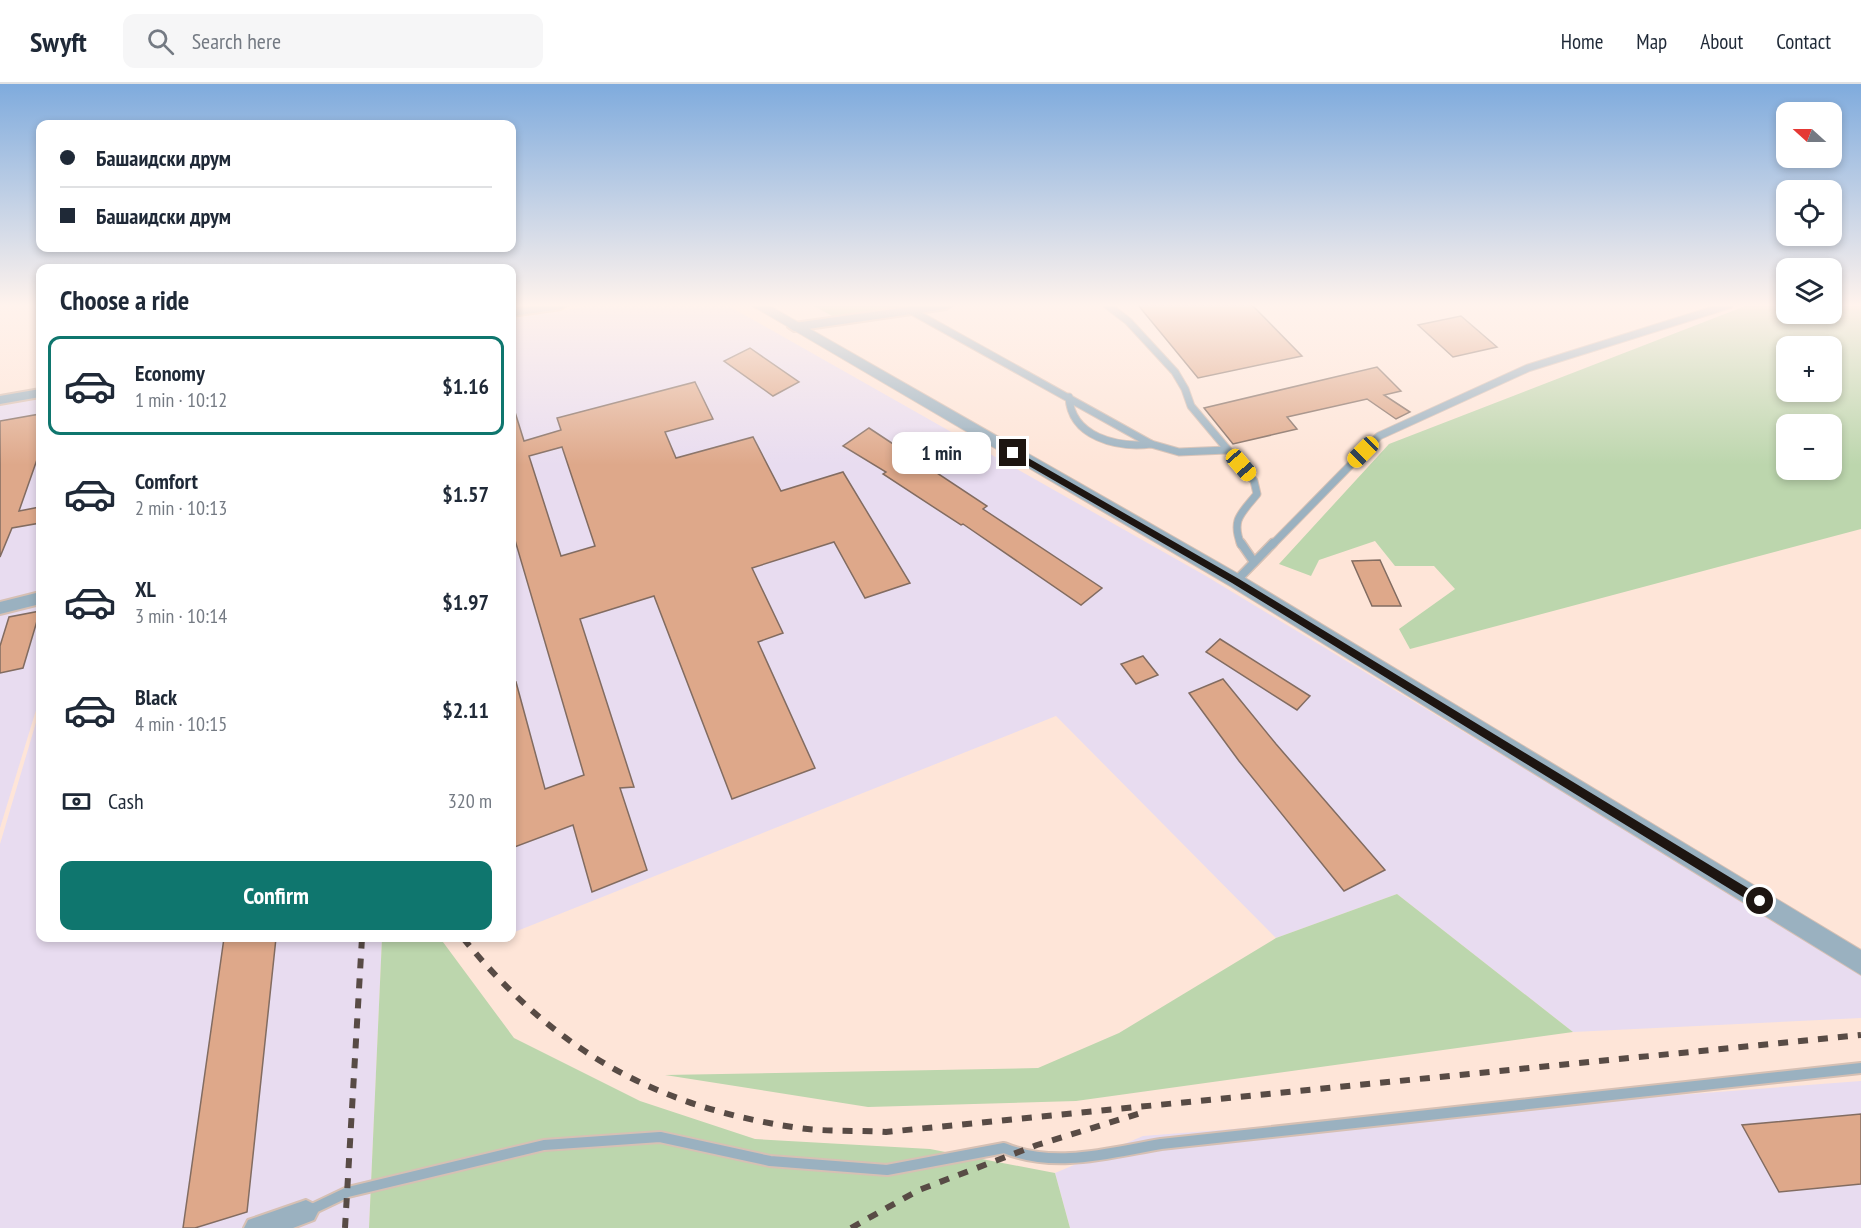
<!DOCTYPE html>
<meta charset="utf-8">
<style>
:root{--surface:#fff;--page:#f6f6f7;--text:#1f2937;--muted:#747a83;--line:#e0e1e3;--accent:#0f766e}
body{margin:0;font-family:"PT Sans Narrow",sans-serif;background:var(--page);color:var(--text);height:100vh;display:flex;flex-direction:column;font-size:22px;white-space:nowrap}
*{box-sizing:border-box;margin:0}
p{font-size:20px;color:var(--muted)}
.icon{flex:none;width:33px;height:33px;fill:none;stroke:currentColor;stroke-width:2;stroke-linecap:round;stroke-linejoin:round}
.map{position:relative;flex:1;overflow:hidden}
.panel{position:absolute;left:36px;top:180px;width:480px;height:678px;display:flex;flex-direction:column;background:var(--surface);border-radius:12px;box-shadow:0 3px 9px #0003}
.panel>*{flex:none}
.banner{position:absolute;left:36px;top:36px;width:480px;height:132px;border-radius:12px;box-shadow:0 3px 9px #0003;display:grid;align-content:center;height:132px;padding:0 24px;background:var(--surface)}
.needle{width:39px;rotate:291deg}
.buttons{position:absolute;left:1776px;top:18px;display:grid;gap:12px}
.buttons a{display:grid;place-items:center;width:66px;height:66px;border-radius:12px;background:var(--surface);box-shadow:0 3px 9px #0003;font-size:30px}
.end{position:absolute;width:27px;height:27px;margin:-14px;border:8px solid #1d1511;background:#fff;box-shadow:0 0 0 3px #fff}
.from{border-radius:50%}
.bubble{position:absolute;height:42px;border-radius:12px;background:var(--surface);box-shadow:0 3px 9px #0003;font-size:20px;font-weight:700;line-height:42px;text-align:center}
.car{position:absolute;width:18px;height:36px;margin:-18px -9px;border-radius:8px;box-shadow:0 0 4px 2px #0007;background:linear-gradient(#f5c518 24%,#345 0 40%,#f5c518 0 76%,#345 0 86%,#f5c518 0)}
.banner b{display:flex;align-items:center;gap:21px;height:57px;font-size:22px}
.banner b+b{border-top:2px solid var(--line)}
.banner i{width:15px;height:15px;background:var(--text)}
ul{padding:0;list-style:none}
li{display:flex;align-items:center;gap:18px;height:99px;margin:0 12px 9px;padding:0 12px;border:3px solid transparent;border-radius:12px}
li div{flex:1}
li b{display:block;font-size:22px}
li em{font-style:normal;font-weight:700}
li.active{border-color:var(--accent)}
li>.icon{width:54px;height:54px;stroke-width:1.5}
h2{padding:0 24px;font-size:27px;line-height:72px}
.pay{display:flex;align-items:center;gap:15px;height:66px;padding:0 24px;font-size:22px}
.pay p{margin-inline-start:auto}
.button{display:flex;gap:12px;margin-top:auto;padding:12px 24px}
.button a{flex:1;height:69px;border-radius:12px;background:var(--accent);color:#fff;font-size:24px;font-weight:700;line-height:69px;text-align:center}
header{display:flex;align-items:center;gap:36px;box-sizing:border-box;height:84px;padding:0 30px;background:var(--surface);border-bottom:2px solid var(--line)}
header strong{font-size:28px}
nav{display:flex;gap:33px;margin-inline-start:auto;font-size:21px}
.search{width:420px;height:54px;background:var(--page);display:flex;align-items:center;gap:15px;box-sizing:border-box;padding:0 21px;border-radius:12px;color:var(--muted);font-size:22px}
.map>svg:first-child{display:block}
.commercial{fill:#e8dcf0}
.green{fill:#bcd6ad;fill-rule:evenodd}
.building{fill:#dea88a;stroke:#826c61;stroke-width:1.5;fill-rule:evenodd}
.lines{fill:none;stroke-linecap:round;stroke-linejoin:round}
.service-far2-casing{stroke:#d6c0b4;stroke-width:9}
.service-far1-casing{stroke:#d6c0b4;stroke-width:11}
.service-casing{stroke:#d6c0b4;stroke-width:14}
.minor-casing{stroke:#d6c0b4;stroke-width:4}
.tertiary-casing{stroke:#d6c0b4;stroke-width:2}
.service-far2{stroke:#9ab1c0;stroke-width:7}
.service-far1{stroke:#9ab1c0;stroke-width:8}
.service{stroke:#9ab1c0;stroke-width:10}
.minor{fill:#9ab1c0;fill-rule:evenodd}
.tertiary{fill:#9ab1c0;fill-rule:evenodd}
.rail{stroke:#584b45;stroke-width:6;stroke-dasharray:10 10;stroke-linecap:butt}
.route{fill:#1d1511}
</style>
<header>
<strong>Swyft</strong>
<div class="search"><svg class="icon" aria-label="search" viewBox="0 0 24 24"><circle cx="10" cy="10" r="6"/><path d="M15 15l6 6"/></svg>Search here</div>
<nav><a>Home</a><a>Map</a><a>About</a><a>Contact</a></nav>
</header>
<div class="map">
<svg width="1861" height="1144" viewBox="0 0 1861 1144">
<rect width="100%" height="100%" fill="#fee5d8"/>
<!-- commercial -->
<g class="commercial">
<polygon points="594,221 727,221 1206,492 1861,888 1861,934 1573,948 1397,810 1276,854 1056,632 512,849 512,235"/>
<polygon points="40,315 40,613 0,744 0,322"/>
<polygon points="40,625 40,854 382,854 369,1144 0,1144 0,760"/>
<polygon points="1861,997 1861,1144 1070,1144 1055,1089 1143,1052"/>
</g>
<!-- green -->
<g class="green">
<polygon points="812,221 913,221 834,233"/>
<path d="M1748,221H1786V230H1832V221H1861V445L1410,565L1399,545L1455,505L1434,482H1395L1375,457L1319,476L1311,492L1279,480L1389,360ZM1786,262H1832V308H1786ZM1786,340H1832V386H1786Z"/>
<polygon points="1397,810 1573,948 1076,1017 868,1023 665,991 1038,984 1119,949 1276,854"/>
<polygon points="382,854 440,854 514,954 640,1017 755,1055 930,1065 1055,1089 1070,1144 369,1144"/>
</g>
<!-- building -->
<g class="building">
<polygon points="1138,221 1252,221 1302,272 1198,294"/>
<polygon points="1461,232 1497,263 1453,273 1418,241"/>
<polygon points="750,264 799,298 773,312 724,277"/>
<polygon points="1377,283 1401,307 1384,311 1410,328 1396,335 1367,315 1287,333 1297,345 1233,360 1204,324"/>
<path d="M695,298L713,335L665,348L676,374L753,353L781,407L843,388L910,499L865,514L834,458L752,484L783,549L758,558L815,684L732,715L654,512L580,535L634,703L620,704L647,786L592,808L573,741L512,764V599L516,598L545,705L584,691L512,446V328H515L524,357L561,346L557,334ZM562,363L595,462L561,472L529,372Z"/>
<polygon points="40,330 40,367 19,427 40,423 40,439 12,444 0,473 0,337"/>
<polygon points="869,344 987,422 983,425 1102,504 1081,521 963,440 961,441 883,390 886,388 843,362"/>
<polygon points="1380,476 1401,522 1372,522 1352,477"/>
<polygon points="40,527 23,584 0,589 0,562 9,533"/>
<polygon points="1220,555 1310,612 1297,626 1206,568"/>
<polygon points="1143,572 1158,591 1136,600 1121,580"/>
<polygon points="1223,595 1276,660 1385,786 1344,807 1239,677 1189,609"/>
<polygon points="224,854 276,854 247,1128 195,1144 183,1144"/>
<polygon points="1861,1030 1861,1100 1779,1108 1742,1041"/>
</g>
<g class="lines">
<!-- service-far2 casing -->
<g class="service-far2-casing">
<g id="service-far2">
<path d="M1107,221L1128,237L1175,288L1185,305L1191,322L1254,397L1257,410C1241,430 1231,435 1241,461"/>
<polyline points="910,226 1151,360 1179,368 1227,366"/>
<path d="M1069,313C1071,353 1117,364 1151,360"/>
<polyline points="1272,461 1379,352 1528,284 1729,221"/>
</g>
</g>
<!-- service-far1 casing -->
<g class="service-far1-casing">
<g id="service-far1">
<polyline points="1241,459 1254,478"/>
<polyline points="1236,497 1273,459"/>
</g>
</g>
<!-- service casing -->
<g class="service-casing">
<path id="service" d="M306,1128L348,1108L544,1061L660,1053L770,1077L887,1086L1004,1064C1055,1085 1109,1069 1161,1060L1861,984"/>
</g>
<!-- minor casing -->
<g class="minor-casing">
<g id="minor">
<polygon points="540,221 567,221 561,225 512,232 512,226"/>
<polygon points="923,221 952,221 946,225 794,247 788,243 794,239"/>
<polygon points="40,305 40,313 0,320 0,312"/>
<polygon points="40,508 40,520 0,530 0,518"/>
<polygon points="306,1116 314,1120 318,1128 314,1136 293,1144 244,1144 248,1136"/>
</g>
</g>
<!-- tertiary casing -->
<g class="tertiary-casing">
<polygon id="tertiary" points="751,221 768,221 1242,492 1861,866 1861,891 1230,502"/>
</g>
<!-- service-far2 -->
<use href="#service-far2" class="service-far2"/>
<!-- service-far1 -->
<use href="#service-far1" class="service-far1"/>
<!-- service -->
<use href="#service" class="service"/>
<!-- minor -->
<use href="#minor" class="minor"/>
<!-- tertiary -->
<use href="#tertiary" class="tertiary"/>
<!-- rail -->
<g class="rail">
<path d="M463,854C555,967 655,1023 799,1044C828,1048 857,1046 886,1048L1861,951"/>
<polyline points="345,1144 362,854"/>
<polyline points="851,1144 919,1106 1037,1061 1144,1028"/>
</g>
</g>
<!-- sky -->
<linearGradient id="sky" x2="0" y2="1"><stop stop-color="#7fabdd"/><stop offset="0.58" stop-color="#fff3ed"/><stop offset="1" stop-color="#fff3ed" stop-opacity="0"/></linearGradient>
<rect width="1861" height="381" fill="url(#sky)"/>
<!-- route -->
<polygon class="route" points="1010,367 1016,367 1239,495 1764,814 1764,821 1756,821 1232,499 1010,371"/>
</svg>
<div class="buttons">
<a><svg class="needle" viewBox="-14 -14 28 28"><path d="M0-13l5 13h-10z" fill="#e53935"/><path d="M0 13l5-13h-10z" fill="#747a83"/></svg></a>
<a><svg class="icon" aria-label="locate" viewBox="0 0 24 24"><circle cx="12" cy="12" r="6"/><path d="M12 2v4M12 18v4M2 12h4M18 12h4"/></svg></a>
<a><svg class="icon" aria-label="layers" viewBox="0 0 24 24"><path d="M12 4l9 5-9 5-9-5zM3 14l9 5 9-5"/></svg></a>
<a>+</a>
<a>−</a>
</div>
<i class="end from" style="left:1760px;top:817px"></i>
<i class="end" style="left:1013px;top:369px"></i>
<div class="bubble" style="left:892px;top:348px;width:99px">1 min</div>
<i class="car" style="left:1363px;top:368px;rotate:225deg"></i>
<i class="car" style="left:1241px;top:381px;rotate:139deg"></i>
<div class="banner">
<b><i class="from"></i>Башаидски друм</b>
<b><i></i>Башаидски друм</b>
</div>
<section class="panel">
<h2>Choose a ride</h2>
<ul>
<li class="active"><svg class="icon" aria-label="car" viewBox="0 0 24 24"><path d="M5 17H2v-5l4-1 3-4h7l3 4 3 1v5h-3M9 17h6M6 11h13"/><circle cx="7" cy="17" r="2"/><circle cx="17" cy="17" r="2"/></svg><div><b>Economy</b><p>1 min · 10:12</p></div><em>$1.16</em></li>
<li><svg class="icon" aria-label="car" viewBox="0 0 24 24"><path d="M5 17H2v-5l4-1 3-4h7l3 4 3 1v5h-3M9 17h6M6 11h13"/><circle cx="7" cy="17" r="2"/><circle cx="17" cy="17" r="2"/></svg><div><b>Comfort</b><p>2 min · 10:13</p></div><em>$1.57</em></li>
<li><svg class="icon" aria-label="car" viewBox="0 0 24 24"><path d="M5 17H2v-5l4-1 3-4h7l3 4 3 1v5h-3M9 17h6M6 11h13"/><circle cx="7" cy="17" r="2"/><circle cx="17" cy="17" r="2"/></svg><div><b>XL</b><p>3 min · 10:14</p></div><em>$1.97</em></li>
<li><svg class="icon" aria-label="car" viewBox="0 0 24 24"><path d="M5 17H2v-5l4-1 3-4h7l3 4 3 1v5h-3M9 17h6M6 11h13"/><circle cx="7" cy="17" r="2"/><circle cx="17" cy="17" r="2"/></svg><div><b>Black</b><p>4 min · 10:15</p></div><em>$2.11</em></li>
</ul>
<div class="pay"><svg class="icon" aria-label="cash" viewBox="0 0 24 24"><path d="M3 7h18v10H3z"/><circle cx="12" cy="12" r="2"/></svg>Cash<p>320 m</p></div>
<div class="button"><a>Confirm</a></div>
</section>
</div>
